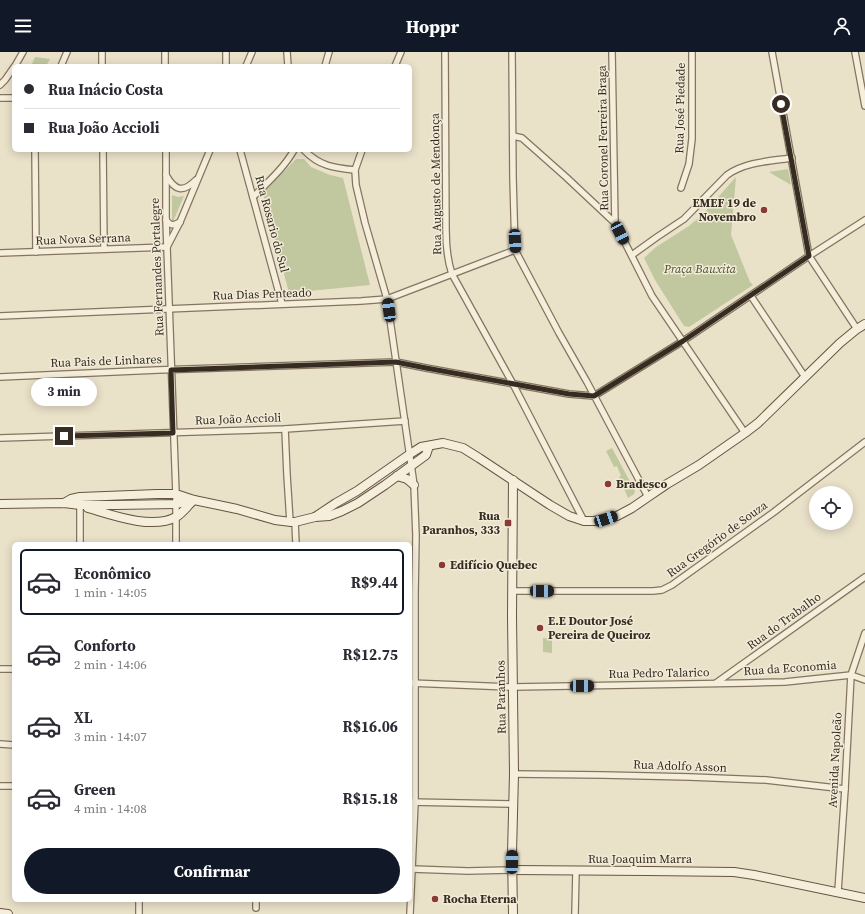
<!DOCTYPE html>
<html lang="pt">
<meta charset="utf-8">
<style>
:root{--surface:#fff;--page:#f2f2f3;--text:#2b2b33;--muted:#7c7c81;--line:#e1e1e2;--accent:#111827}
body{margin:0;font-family:"Source Serif 4",serif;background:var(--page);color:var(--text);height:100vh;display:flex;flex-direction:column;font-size:15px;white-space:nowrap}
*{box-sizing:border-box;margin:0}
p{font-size:13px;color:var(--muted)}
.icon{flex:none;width:22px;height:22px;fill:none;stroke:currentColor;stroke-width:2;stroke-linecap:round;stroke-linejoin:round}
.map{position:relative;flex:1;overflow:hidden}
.side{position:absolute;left:12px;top:490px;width:400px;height:360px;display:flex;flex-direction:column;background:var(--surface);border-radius:6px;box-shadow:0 2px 10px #0003}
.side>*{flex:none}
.hud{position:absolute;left:12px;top:12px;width:400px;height:88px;border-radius:6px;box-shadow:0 2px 10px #0003;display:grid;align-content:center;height:88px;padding:0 12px;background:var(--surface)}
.fabs{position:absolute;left:809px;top:434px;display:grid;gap:8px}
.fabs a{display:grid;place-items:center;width:44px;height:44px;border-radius:50%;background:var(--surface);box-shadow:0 2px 10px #0003;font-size:20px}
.end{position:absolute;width:18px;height:18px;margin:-9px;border:5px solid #362c21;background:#fff;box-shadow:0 0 0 2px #fff}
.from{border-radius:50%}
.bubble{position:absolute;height:28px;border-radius:14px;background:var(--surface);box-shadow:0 2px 10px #0003;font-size:13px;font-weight:700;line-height:28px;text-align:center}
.car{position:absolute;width:12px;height:24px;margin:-12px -6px;border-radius:5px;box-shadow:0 0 3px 1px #0007;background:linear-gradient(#222 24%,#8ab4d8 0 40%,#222 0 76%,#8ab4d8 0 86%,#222 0)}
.hud b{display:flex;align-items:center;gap:14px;height:38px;font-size:15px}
.hud b+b{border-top:1px solid var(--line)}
.hud i{width:10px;height:10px;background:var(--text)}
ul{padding:7px 0 0;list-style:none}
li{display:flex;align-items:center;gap:12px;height:66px;margin:0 8px 6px;padding:0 4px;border:2px solid transparent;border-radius:6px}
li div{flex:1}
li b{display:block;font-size:15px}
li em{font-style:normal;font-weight:700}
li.on{border-color:var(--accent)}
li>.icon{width:36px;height:36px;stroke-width:1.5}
.button{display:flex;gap:8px;margin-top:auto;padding:8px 12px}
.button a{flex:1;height:46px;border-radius:24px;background:var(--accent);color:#fff;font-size:16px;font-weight:700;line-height:46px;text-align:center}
header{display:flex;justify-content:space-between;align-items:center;height:52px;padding:0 12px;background:var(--accent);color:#fff;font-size:18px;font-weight:700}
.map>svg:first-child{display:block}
.green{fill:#c1c79e}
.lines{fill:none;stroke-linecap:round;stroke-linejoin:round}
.street-casing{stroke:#847460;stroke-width:8}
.secondary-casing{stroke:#665543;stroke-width:10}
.street{stroke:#f5eedb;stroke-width:5.5}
.secondary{stroke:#f5eedb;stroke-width:8}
.route{stroke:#362c21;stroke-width:5}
.poi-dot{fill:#8c3836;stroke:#f2ebd8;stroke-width:1.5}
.labels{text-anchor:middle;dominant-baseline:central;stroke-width:3;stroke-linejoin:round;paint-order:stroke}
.street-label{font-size:12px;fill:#362c21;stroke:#f2ebd8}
.poi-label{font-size:12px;font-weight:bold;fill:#362c21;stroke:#f2ebd8;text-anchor:start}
.park-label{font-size:12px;font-style:italic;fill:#46502a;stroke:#f2ebd8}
</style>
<header><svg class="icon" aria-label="menu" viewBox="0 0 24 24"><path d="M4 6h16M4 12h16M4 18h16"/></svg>Hoppr<svg class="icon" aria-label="person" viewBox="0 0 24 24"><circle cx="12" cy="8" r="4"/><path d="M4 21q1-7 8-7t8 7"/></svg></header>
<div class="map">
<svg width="865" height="862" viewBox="0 0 865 862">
<rect width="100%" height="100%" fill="#eae1c9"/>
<!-- green -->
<g class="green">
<polygon points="35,5 50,7 46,14 31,14"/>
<polygon points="296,107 304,107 311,115 330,123 343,126 370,233 289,241 263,141"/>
<polygon points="788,117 791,133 769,120"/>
<polygon points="736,125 731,183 750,230 753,233 689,275 684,274 655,228 644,206 656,195 689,174 702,163"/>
<polygon points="172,143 178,145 184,144 172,172"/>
<polygon points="612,396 635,439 634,442 628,446 619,425 621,424 617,414 614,415 606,399"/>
<polygon points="543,586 552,587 552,601 543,600"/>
</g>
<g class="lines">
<!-- street casing -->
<g class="street-casing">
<g id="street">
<polyline points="165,0 165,14"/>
<polyline points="226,0 226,14"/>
<polyline points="287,0 288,14"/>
<path d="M445,0L446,178C446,193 447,207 452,222L513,332L584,469"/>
<polyline points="512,0 513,126 515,198 559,281 587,330 648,445"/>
<polyline points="612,0 615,171"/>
<polyline points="772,0 809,204 857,277"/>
<polyline points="855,0 865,54"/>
<polyline points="15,14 23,0"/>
<polyline points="61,14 67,0"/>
<polyline points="102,14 102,0"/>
<polyline points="246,14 252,0"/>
<polyline points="325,14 329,0"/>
<polyline points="395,14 401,0"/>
<polyline points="0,33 5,28 14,15"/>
<polyline points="0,46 14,46"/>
<polyline points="513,84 522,86 566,125 615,171 652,244 745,381"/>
<polyline points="35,98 36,200"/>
<polyline points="103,98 104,197"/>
<polyline points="166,98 166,168 176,442 176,492"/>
<polyline points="240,98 282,252"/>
<path d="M304,98C319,114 334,116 355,118"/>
<polyline points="362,98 355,118 356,133 365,171 387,247 414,433 416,483 415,540 415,750 410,862"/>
<path d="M166,123C175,139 183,141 196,128"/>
<polyline points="681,136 689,112 692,87 692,0"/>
<path d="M253,145C268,130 284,116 294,98"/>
<path d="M166,168C171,174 173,174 180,170"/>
<polyline points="167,195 180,170 210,98"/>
<polyline points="0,201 167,195"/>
<path d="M632,203L657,185L684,167L727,123C745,110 770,109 792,106"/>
<polyline points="751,244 805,325"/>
<polyline points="0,264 361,249 387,247 515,198"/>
<polyline points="0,325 158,318 396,310 426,316 569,342 594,344 683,289 809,204 865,168"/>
<polyline points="285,377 287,423 290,470"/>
<polyline points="0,386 285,377 405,369"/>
<polyline points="295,470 296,492"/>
<polyline points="80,492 80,453"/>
<polyline points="512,539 653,539 662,538 672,533 774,460 865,390"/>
<polyline points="0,617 14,617"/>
<polyline points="410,631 513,635 748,631 785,630 851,623 865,628"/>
<polyline points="716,631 865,525"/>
<polyline points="0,692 14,693"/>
<polyline points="514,722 603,723 690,725 766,728 845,737"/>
<polyline points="0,734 14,734"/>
<polyline points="410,750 513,752"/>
<polyline points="412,817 468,819 512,818"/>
<polyline points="838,839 845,737 851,623 865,581"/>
<polyline points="256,856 256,848"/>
<polyline points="139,862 139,848"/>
<polyline points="575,862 576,819"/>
</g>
</g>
<!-- secondary casing -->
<g class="secondary-casing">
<g id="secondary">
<polyline points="397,424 407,427 414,433"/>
<polyline points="513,428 512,564 514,722 512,801 513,862"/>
<polyline points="64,451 71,447 80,445 157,442 176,442 194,448 237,457 275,468 291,470 295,470 315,465 329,464 342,459 358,451 385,433 426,403 429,394"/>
<polyline points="0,452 64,451 80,453 116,453 176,452 193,448"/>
<path d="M88,456C112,463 152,478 176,465C183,461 188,453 194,448"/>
<polyline points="315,465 336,451 357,439 410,402 421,395 443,391 463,396 479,406 550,453 569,464 584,469 594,469 606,467 617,464 632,456 648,445 667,432 699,413 745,381 758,371 840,291 857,277 865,272"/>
<polyline points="512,818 647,819 734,820 754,823 865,846"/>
<polyline points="0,861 8,862"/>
</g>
</g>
<!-- street -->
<use href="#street" class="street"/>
<!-- secondary -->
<use href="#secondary" class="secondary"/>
</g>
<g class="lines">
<!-- route -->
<polyline class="route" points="64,384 173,381 171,318 396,310 426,316 569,342 594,344 683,289 809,204 781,52"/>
</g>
<!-- markers -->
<g class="poi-dot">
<circle cx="764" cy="158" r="4"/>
<circle cx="608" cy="432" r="4"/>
<rect x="504" y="467" width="8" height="8" rx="2"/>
<circle cx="442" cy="513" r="4"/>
<circle cx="540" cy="576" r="4"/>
<circle cx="435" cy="847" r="4"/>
</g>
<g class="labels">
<!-- street labels -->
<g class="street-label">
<text transform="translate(680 56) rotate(-89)">Rua José Piedade</text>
<text transform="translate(603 86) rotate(-91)">Rua Coronel Ferreira Braga</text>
<text transform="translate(436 132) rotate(-91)">Rua Augusto de Mendonça</text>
<text transform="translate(272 172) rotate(75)">Rua Rosario do Sul</text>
<text transform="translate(83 187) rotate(-2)">Rua Nova Serrana</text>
<text transform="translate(157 215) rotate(-92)">Rua Fernandes Portalegre</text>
<text transform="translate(262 242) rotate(-2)">Rua Dias Penteado</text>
<text transform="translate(106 309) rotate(-2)">Rua Pais de Linhares</text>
<text transform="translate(238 367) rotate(-2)">Rua João Accioli</text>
<text transform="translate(717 487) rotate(-36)">Rua Gregório de Souza</text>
<text transform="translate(784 569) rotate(-36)">Rua do Trabalho</text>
<text transform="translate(790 616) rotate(-4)">Rua da Economia</text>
<text transform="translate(659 621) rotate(-1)">Rua Pedro Talarico</text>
<text transform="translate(501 645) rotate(-91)">Rua Paranhos</text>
<text transform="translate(835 708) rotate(-87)">Avenida Napoleão</text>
<text transform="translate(680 714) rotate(2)">Rua Adolfo Asson</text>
<text x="640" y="807">Rua Joaquim Marra</text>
</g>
<!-- poi labels -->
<g class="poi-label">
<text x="756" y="151" text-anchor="end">EMEF 19 de<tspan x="756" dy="14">Novembro</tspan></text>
<text x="616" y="432">Bradesco</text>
<text x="500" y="464" text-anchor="end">Rua<tspan x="500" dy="14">Paranhos, 333</tspan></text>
<text x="450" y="513">Edifício Quebec</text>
<text x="548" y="569">E.E Doutor José<tspan x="548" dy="14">Pereira de Queiroz</tspan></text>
<text x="443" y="847">Rocha Eterna</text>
</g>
<!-- park labels -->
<g class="park-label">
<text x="700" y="217">Praça Bauxita</text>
</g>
</g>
</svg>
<div class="fabs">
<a><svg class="icon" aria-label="locate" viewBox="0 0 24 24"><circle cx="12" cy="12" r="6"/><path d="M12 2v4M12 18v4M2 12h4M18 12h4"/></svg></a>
</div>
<i class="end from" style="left:781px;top:52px"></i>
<i class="end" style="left:64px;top:384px"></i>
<div class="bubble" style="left:31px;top:326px;width:66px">3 min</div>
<i class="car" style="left:620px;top:181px;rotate:153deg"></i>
<i class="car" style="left:515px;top:189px;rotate:177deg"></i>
<i class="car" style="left:389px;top:258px;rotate:352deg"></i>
<i class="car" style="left:606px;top:467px;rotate:72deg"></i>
<i class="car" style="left:542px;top:539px;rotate:90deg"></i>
<i class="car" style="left:582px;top:634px;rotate:89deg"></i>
<i class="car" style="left:512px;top:810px;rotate:1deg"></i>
<div class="hud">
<b><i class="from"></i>Rua Inácio Costa</b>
<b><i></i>Rua João Accioli</b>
</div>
<section class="side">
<ul>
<li class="on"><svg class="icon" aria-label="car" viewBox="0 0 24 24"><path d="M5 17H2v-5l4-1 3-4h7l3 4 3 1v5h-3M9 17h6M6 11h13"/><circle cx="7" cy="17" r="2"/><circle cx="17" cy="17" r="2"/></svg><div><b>Econômico</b><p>1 min · 14:05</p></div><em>R$9.44</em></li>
<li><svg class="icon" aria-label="car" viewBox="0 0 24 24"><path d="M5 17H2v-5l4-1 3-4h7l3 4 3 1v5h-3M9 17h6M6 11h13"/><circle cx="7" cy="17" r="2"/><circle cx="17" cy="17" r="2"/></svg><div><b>Conforto</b><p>2 min · 14:06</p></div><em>R$12.75</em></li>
<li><svg class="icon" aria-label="car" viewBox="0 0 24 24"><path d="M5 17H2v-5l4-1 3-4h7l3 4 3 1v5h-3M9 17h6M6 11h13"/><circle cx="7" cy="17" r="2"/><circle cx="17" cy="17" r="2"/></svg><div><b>XL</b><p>3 min · 14:07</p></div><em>R$16.06</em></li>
<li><svg class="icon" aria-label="car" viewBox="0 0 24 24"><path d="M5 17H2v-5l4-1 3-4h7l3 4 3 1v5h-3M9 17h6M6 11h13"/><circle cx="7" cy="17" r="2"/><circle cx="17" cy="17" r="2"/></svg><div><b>Green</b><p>4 min · 14:08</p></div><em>R$15.18</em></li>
</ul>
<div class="button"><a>Confirmar</a></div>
</section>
</div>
